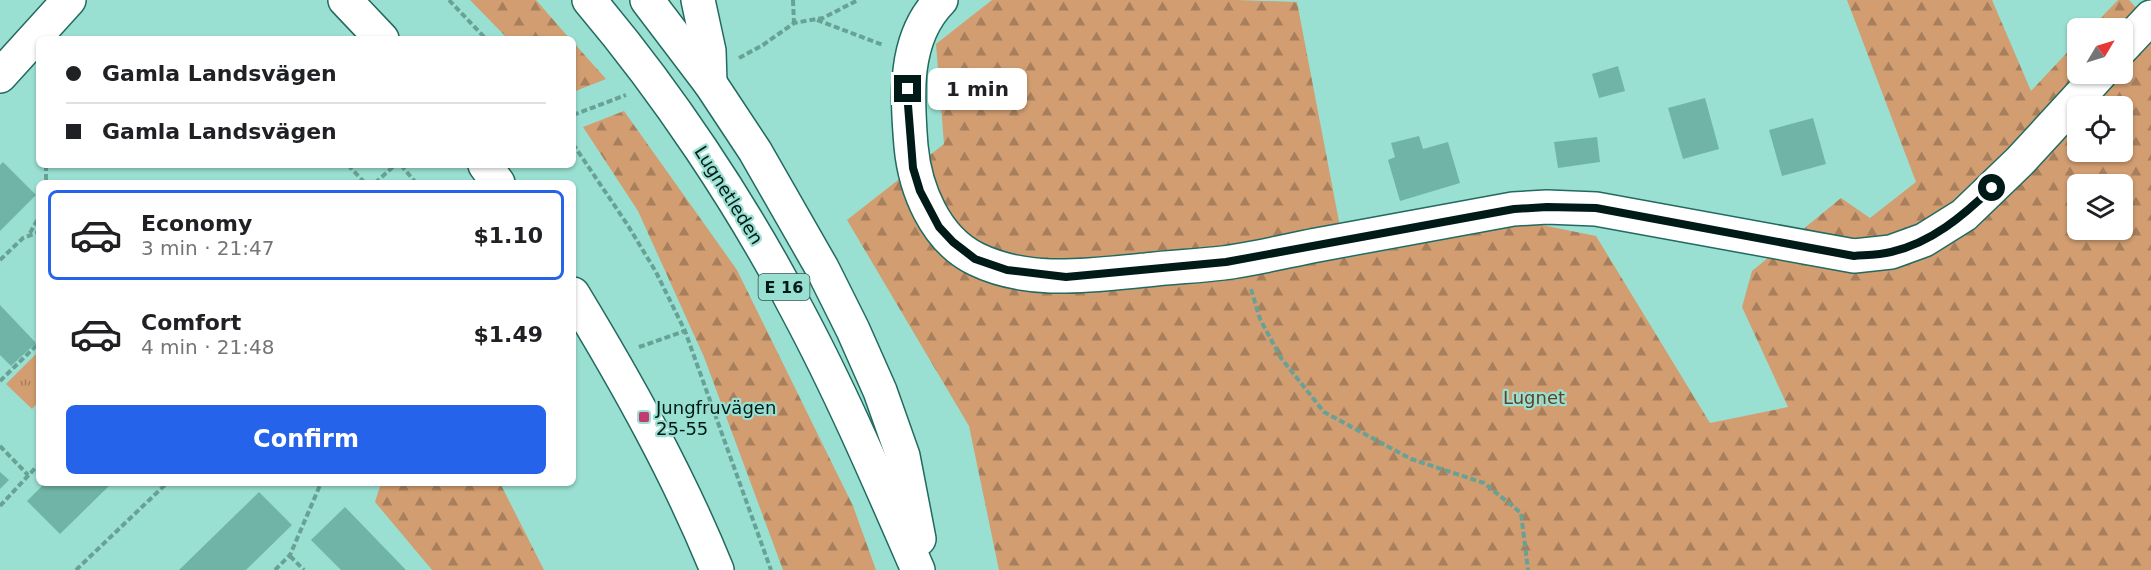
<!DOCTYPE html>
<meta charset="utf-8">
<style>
:root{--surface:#fff;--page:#f2f2f2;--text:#202124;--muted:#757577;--line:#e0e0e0;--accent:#2563eb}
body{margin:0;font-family:"DejaVu Sans",sans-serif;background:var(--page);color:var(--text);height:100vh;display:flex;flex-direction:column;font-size:22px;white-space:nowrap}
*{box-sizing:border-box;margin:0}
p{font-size:20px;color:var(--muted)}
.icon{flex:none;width:33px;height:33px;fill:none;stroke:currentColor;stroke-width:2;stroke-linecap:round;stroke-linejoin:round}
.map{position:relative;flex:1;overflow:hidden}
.side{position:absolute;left:36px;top:180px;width:540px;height:306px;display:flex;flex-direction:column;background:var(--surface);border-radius:9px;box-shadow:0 2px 4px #0004}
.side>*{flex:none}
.banner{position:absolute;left:36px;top:36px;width:540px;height:132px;border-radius:9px;box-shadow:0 2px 4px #0004;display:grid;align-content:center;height:132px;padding:0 30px;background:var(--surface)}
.needle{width:39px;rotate:52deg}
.controls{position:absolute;left:2067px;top:18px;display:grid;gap:12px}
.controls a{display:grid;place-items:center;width:66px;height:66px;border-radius:9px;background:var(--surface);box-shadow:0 2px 4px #0004;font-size:30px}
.end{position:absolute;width:27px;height:27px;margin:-14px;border:8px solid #001b17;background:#fff;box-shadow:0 0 0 3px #fff}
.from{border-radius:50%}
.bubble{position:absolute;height:42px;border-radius:9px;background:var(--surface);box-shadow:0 2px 4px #0004;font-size:20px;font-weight:700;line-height:42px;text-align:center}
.banner b{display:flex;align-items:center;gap:21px;height:57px;font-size:22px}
.banner b+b{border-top:2px solid var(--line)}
.banner i{width:15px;height:15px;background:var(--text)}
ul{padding:10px 0 0;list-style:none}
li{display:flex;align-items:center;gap:18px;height:90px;margin:0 12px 9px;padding:0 18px;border:3px solid transparent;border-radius:9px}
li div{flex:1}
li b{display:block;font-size:22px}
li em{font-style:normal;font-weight:700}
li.active{border-color:var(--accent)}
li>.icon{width:54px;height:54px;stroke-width:1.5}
.button{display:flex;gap:12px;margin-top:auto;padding:12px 30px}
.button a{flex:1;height:69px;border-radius:9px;background:var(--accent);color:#fff;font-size:24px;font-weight:700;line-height:69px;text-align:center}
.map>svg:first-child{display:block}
.grass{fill:url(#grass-tufts)}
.forest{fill:url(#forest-firs);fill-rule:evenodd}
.building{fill:#6fb4a6}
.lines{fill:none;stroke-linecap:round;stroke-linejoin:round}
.minor-casing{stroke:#226a5f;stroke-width:36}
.highway-casing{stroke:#226a5f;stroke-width:36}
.path{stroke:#68a196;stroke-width:4;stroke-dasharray:6 3;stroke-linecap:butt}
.minor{stroke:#fff;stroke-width:33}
.highway{stroke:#fff;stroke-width:33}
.route{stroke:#001b17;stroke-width:8}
.poi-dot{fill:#c33970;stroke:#9ae0d2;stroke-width:2}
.labels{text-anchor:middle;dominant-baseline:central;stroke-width:4.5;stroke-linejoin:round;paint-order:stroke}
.shield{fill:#9ae0d2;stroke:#2e564f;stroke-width:1.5}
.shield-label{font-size:16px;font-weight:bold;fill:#001b17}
.street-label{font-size:18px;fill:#001b17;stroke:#9ae0d2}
.park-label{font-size:18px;fill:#624022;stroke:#9ae0d2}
.poi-label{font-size:18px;fill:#001b17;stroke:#9ae0d2;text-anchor:start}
</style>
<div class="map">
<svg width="2151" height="570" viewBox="0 0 2151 570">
<defs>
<pattern id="grass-tufts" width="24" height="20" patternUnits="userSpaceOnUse" patternTransform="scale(1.5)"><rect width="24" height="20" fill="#d19d71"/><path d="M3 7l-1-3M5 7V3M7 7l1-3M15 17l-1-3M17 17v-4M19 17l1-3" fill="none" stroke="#a77f5c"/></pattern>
<pattern id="forest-firs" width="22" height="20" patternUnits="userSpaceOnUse" patternTransform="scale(1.5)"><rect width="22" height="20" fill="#d19d71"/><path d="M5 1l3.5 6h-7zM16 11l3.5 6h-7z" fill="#a77f5c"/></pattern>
</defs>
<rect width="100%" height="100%" fill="#9ae0d2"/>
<!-- grass -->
<polygon class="grass" points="39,351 39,401 32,409 6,384"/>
<!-- forest -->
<g class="forest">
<polygon points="470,0 536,0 570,39 508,39"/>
<path d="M992,0H1237L1297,2L1346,258L1532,223L1596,236L1710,423L1788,407L1742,307L1752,271L1841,198L1870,218L1916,182L1847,0H1992L2031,91L2077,42L2078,74H2122V28H2091L2118,0H2129L2151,23V570H999L969,426L847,220L944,144L936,44ZM2078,106H2122V152H2078ZM2078,184H2122V230H2078Z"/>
<polygon points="573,42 606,79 573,92"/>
<polygon points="624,111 737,270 853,506 876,570 783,570 704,357 638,211 583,127"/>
<polygon points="381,483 500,483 544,570 432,570 375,502"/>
</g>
<!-- building -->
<g class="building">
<polygon points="1618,66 1625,91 1599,98 1592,74"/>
<polygon points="1705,98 1719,149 1683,159 1668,108"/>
<polygon points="1813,118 1826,164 1782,176 1769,130"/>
<polygon points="1419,136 1423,149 1448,142 1460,183 1400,201 1388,160 1395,157 1391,143"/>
<polygon points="1597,137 1600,162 1558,168 1554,142"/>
<polygon points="3,162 36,195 0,231 0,165"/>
<polygon points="0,305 36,343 11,366 0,355"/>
<polygon points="0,472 9,480 0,489"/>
<polygon points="45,483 112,483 60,534 27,501"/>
<polygon points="259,492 292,525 246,570 179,570"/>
<polygon points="345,507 406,570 341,570 311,540"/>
</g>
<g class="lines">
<!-- minor casing -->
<g class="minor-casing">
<g id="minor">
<polyline points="345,0 382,39"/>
<path d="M941,0C903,38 907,96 911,146C915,189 935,239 976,259C1029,285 1091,275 1146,270C1172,267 1198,266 1223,263C1254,259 1286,251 1317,245C1382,233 1448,221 1513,209L1547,207L1596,209L1854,256L1891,252L1924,240L1964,215L2020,161L2100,74"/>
<polyline points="2122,48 2151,17"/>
<polyline points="0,76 69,0"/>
<polyline points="485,165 498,183"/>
<path d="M573,294C627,383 678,474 717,570"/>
</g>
</g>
<!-- highway casing -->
<g class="highway-casing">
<g id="highway">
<path d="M589,0C667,92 741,203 797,310C842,394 880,483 918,570"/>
<polyline points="647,0 710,83 755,151 822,268 853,330 880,391 903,456 919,539"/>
<polyline points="698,0 709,51 710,83"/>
</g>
</g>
<!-- path -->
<g class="path">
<polyline points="449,0 486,39"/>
<polyline points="793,0 794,23"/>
<polyline points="817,20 883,45"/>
<polyline points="739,58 763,45 794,23 823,18 858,0"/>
<polyline points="573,115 626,95"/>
<polyline points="573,144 627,224 656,272 685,331 771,570"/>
<polyline points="46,165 46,183"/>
<polyline points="348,165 365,183"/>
<polyline points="401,165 416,183"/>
<polyline points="375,183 395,165"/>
<polyline points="30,233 39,217"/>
<polyline points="0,260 23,238 39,232"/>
<polyline points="1251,289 1260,319 1281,358 1324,412 1411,459 1484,483 1521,513 1528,570"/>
<polyline points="639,347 685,331"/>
<polyline points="0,381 39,343"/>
<polyline points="0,446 28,475"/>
<polyline points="0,506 39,464"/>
<polyline points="290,556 304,570"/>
<polyline points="76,570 167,483"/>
<polyline points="275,570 290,555 321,483"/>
</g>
<!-- minor -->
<use href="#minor" class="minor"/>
<!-- highway -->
<use href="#highway" class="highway"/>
</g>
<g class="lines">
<!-- route -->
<path class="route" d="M908,89V105L913,168L920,191L939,227L953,242L975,259L1007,270L1066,277L1226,262L1514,209L1547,207L1596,208L1854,256C1866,255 1879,255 1891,252C1931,243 1963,216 1992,188"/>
</g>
<!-- markers -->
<rect class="poi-dot" x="638" y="411" width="12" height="12" rx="3"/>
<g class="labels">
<!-- shield labels -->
<rect class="shield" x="758.5" y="274" width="51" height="26" rx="4.5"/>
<g class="shield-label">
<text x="784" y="287">E 16</text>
</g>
<!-- street labels -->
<g class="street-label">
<text transform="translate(729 195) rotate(58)">Lugnetleden</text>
</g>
<!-- park labels -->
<g class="park-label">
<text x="1534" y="397">Lugnet</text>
</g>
<!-- poi labels -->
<g class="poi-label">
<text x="656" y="407">Jungfruvägen<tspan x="656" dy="21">25-55</tspan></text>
</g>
</g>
</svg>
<div class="controls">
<a><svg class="needle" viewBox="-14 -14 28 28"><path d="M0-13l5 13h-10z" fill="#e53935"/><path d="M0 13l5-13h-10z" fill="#757577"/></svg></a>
<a><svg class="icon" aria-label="locate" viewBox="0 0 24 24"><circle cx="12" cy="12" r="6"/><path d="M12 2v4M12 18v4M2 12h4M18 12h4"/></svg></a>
<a><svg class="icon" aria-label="layers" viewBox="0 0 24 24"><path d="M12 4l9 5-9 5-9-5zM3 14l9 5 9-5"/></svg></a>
</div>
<i class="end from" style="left:1992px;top:188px"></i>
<i class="end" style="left:908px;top:89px"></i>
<div class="bubble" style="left:928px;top:68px;width:99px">1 min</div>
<div class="banner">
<b><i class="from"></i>Gamla Landsvägen</b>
<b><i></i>Gamla Landsvägen</b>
</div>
<section class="side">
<ul>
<li class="active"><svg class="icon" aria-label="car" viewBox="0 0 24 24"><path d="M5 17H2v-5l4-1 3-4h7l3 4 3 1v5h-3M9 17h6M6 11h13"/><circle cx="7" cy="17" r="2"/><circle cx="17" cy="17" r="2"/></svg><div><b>Economy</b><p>3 min · 21:47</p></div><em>$1.10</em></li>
<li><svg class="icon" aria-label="car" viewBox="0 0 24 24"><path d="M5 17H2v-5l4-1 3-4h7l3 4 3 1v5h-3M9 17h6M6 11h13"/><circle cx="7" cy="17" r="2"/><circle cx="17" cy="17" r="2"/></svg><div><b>Comfort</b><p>4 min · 21:48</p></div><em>$1.49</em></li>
</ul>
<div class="button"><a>Confirm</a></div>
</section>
</div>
